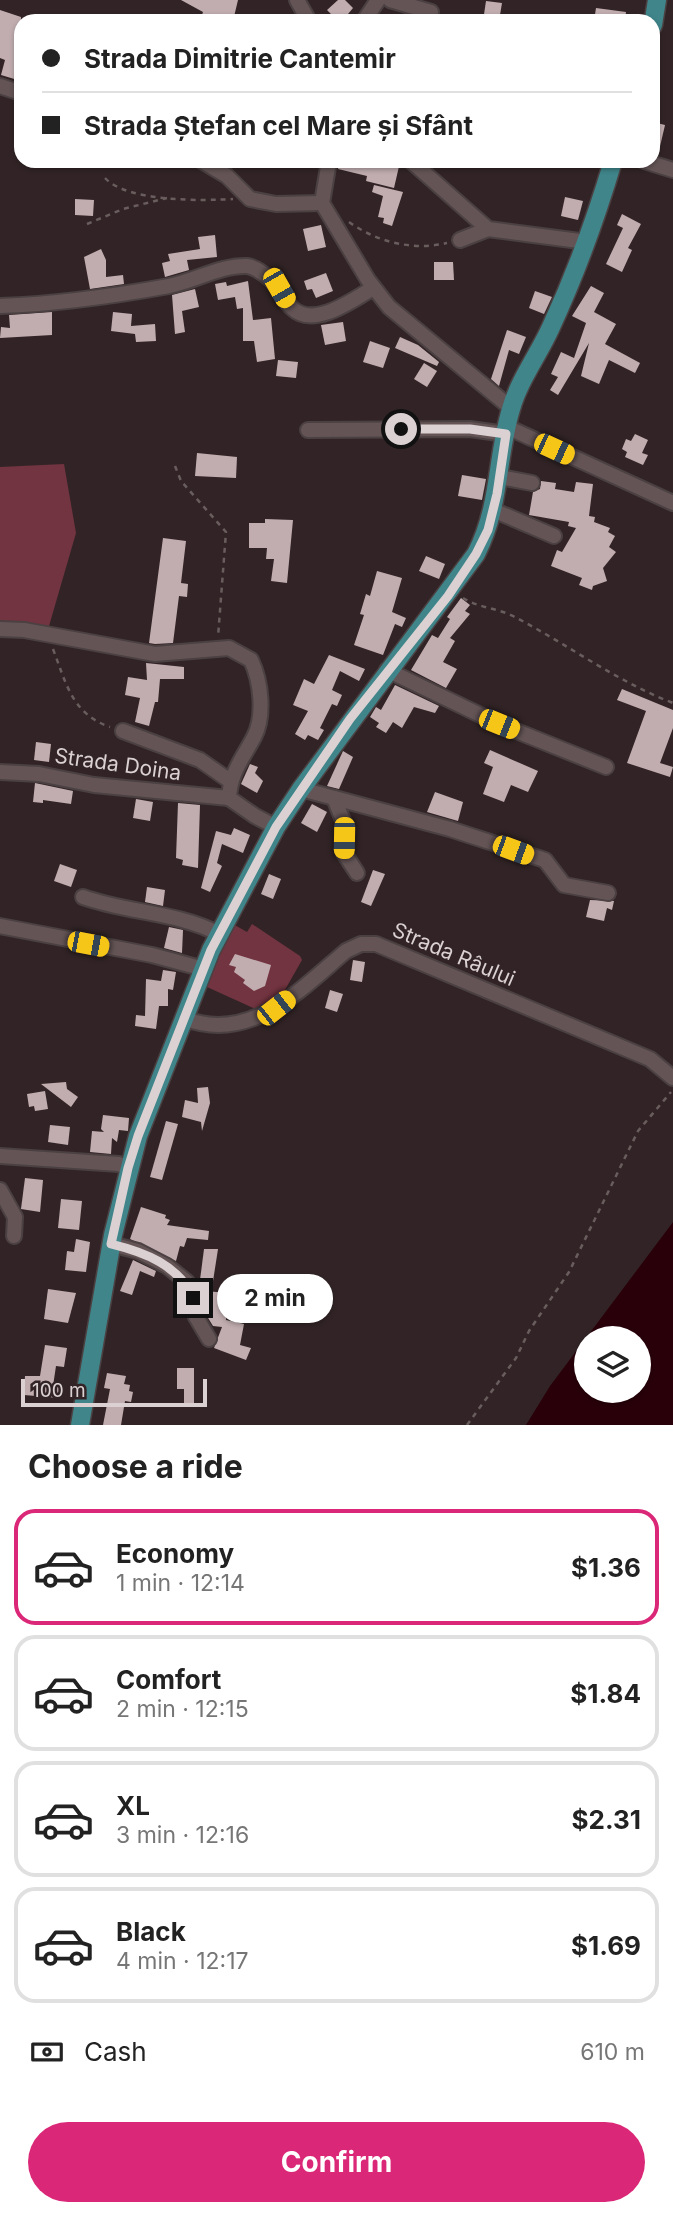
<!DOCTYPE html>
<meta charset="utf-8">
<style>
:root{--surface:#fff;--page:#f2f2f2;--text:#222;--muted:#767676;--line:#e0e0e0;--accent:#db2777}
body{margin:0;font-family:Inter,sans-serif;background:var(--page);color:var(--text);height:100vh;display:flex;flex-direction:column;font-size:26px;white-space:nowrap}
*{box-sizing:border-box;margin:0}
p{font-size:23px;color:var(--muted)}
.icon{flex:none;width:38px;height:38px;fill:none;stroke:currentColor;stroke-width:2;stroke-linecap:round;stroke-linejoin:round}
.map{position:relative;height:1425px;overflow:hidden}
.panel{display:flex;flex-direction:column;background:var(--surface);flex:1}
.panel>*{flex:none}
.top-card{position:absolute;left:14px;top:14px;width:646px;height:154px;border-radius:21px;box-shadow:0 2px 5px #0004;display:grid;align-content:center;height:154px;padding:0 28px;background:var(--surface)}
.controls{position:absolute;left:574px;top:1326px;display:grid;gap:14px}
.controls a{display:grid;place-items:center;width:77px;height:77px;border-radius:50%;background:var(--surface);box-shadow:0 2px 5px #0004;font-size:35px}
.scale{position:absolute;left:21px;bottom:18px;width:186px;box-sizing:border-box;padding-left:7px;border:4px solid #dbd1d2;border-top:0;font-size:19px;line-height:24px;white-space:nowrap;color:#dbd1d2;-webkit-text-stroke:5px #322426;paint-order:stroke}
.end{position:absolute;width:32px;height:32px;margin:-16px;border:9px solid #dbd1d2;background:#111;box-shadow:0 0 0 4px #111}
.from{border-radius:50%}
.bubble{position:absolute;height:49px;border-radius:24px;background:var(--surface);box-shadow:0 2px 5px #0004;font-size:23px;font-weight:700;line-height:49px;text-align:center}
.car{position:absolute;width:21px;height:42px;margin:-21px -10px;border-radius:9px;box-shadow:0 0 5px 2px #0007;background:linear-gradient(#f5c518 24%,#345 0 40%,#f5c518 0 76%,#345 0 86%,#f5c518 0)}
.top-card b{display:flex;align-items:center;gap:24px;height:66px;font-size:26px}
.top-card b+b{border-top:2px solid var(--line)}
.top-card i{width:18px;height:18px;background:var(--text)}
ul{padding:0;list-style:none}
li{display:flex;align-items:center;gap:21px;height:116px;margin:0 14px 10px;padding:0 14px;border:4px solid var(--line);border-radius:21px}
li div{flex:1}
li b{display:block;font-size:26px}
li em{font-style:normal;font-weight:700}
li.current{border-color:var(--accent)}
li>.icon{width:63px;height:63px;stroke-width:1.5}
h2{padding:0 28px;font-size:32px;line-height:84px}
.pay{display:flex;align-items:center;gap:18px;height:77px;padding:0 28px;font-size:26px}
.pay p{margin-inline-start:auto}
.button{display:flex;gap:14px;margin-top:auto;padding:14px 28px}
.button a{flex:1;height:80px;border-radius:42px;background:var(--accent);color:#fff;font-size:28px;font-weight:700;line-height:80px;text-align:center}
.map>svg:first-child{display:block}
.green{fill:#723440}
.water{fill:#29000a;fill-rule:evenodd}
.building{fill:#c1adb0}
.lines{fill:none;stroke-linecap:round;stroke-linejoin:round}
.minor-casing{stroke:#4b4042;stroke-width:18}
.major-casing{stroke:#4b4042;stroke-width:21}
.path{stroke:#695d5e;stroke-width:2.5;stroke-dasharray:5 5;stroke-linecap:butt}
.minor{stroke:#645456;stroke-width:14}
.major{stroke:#3f858a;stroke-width:18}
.route{stroke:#dbd1d2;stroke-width:9}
.labels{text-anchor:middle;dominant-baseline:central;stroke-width:7;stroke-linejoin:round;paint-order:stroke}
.street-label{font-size:21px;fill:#dbd1d2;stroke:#322426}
</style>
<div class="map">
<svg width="673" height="1425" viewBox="0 0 673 1425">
<rect width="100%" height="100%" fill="#322426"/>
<!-- green -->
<g class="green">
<polygon points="64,464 76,533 49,626 0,626 0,467"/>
<polygon points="233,924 247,932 252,924 300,956 302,960 278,1002 262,1012 207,987 216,952"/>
</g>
<!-- water -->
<path class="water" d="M673,1222V1425H526L550,1386ZM586,1339H639V1391H586Z"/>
<!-- building -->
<g class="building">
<polygon points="181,0 238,0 233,21 200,21 203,12"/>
<polygon points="338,0 345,0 353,8 348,14 354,21 338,21 327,10"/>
<polygon points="486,1 502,3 499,21 483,21"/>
<polygon points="596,8 626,12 625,21 594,21"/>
<polygon points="0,10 21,17 21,81 1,75 5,60 0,58"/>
<polygon points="653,122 665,125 658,155 653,154"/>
<polygon points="340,161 400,162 394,188 366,181 367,176 338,169"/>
<polygon points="374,185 403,192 392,226 383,223 384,218 378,217 383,196 372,192"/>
<polygon points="565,197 583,201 578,220 561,216"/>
<polygon points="75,199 94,200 93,216 75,215"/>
<polygon points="622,214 641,224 628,248 632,250 622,272 606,264 623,228 617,225"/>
<polygon points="321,225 326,247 308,251 303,229"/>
<polygon points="215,235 217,257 187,260 189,270 165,277 162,263 170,261 168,254 200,249 198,237"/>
<polygon points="101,249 106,260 106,277 123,275 124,284 90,289 84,257"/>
<polygon points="434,262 453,262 454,280 434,280"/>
<polygon points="326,273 333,291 316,298 312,289 307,290 304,281"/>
<polygon points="248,281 253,320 271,318 275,359 257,362 254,341 243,341 243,308 237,309 235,297 218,300 215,284 226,282 227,286"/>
<polygon points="591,286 604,293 594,312 616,324 605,344 640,363 635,373 609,360 599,384 581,376 589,343 558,395 550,390 558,377 551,374 561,352 574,358 586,323 572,316"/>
<polygon points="195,289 199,307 182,311 185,332 175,334 172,295"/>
<polygon points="535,291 552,297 544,314 529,308"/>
<polygon points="52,312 52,335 0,338 1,327 10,328 9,315"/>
<polygon points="113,312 132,314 131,326 155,324 156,341 136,342 135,334 111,331"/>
<polygon points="343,322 346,341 325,345 321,325"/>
<polygon points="507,330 526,337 519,354 509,350 499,386 491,379"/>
<polygon points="400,337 418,345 439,362 437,366 395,348"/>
<polygon points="370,341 390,348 383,368 363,362"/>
<polygon points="278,360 298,362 296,378 276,376"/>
<polygon points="424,363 437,371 427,387 414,379"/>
<polygon points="635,434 648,440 642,453 648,455 643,465 625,457 627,452 622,449 626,439 631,441"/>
<polygon points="197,453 237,457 236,478 195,476"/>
<polygon points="462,475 486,479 482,500 458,496"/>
<polygon points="541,481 556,483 555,489 574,492 576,482 593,484 589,516 595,517 594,522 610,528 608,532 615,536 609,547 616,552 603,568 607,581 593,586 592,590 579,585 582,578 551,566 557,550 562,552 576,528 568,526 569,522 529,515 533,492 540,489"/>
<polygon points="265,519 293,520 287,583 271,581 274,559 266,559 267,548 249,548 249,523 265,523"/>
<polygon points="163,538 186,541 181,583 188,584 187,597 179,596 173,643 155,644 149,643"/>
<polygon points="426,556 445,564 439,579 419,571"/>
<polygon points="377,571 402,578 392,612 406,618 402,627 395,624 383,655 354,645 364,615 360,614 366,594 370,596"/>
<polygon points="461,598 470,605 465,611 470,614 450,638 455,641 443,662 457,669 446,688 411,670 432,635 438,638 450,619 447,617"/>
<polygon points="329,655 365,669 359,681 340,671 332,690 342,695 337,706 332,704 320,728 324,730 318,740 308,735 305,740 295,734 308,711 293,705 304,679 314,684"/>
<polygon points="146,663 184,667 184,679 160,679 158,702 155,702 149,726 135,722 140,698 125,695 128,677 147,680"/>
<polygon points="395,685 439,706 435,713 414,707 402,728 393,722 386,733 376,727 379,723 370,717 376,707 381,710"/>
<polygon points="622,689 673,710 673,728 660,763 673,767 670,777 627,763 646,711 617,700"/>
<polygon points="36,742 51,744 49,762 34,760"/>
<polygon points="490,750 538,771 528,792 511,785 504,802 483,794 493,767 484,763"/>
<polygon points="343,751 353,757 339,789 327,786"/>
<polygon points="250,764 258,767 255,773 263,781 257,793 241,784"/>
<polygon points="35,783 73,791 71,804 43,800 43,803 33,802"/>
<polygon points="435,792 463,802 458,821 427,812"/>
<polygon points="136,799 153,802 150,821 133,818"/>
<polygon points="178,803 200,805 198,868 182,865 183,860 176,858"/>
<polygon points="312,804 327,812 317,832 301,823"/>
<polygon points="234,828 250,835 243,853 222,844 217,863 222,866 210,892 201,888 216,831 231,835"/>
<polygon points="60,864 77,870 71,887 54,881"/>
<polygon points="373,870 385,874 371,906 361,902"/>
<polygon points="269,874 281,879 273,899 261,894"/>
<polygon points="147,887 165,890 163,906 145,902"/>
<polygon points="590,900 614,901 612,910 607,908 604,921 586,917"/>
<polygon points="169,927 183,930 182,953 164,948"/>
<polygon points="235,954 271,965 265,986 254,991 243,983 245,980 234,972 236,967 229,965"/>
<polygon points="353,960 365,962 362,982 350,980"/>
<polygon points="163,970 176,972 173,990 168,989 168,1006 159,1006 156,1029 135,1026 136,1015 145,1016 146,979 161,981"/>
<polygon points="330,990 343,994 337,1012 325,1008"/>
<polygon points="66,1082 67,1089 78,1097 71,1107 41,1084"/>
<polygon points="208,1087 210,1103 202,1131 201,1122 182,1117 185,1100 198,1103 197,1088"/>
<polygon points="45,1091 48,1109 35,1111 34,1106 29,1107 27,1094"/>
<polygon points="103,1115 129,1118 128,1131 119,1130 117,1142 112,1138 111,1154 90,1152 92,1131 104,1132 101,1129"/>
<polygon points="166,1121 178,1124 162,1180 150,1177"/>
<polygon points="50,1125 70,1127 68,1145 48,1142"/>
<polygon points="25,1178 43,1180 40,1212 21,1209"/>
<polygon points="61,1199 82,1201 79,1230 58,1228"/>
<polygon points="141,1207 166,1215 165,1218 170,1220 167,1225 209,1231 208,1240 187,1238 184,1247 180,1246 176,1261 130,1239"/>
<polygon points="76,1239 90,1242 86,1272 65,1270 67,1251 74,1252"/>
<polygon points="204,1249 218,1249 213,1281 200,1280"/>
<polygon points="133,1260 156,1271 154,1277 140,1271 132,1295 120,1291"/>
<polygon points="48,1289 76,1293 68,1323 44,1319"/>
<polygon points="205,1291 228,1293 226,1320 244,1324 240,1345 251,1348 246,1360 214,1348 222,1327 213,1326 205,1313"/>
<polygon points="45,1345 67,1348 64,1367 56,1366 53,1386 61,1387 59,1398 24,1395 25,1376 40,1376"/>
<polygon points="177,1368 194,1368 194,1404 184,1404 184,1389 177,1389"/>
<polygon points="107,1373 126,1376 124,1384 130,1385 129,1391 133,1392 131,1402 125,1401 121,1425 103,1425 110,1389 104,1388"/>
</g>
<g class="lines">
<!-- minor casing -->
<g class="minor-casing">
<g id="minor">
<polyline points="297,0 309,21"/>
<polyline points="390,0 431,12"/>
<polyline points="364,21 378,0"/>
<polyline points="0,86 21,93"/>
<polyline points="202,161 227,176 250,199 276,204 322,203"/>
<polyline points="329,161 322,203 368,280 389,307 511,408"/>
<polyline points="411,161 488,229 587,242"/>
<polyline points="644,161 673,170"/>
<polyline points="460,240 488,229"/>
<path d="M0,306C57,304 114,296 169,286C195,281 221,265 247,266C255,267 263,273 270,279C279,287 283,300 292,308C313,329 353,300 373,288"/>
<polyline points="507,427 673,503"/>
<polyline points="308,430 470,429 506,434"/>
<polyline points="500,477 532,483"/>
<polyline points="493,510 554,536"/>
<path d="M0,629L24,630L155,654L229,648L251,660C261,681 265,716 254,737C243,758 230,773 229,798"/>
<polyline points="387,670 499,724 606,767"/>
<polyline points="123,731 200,760 230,781"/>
<polyline points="0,772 39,774 94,785 229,798"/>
<polyline points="301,789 450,829 545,860 564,885 608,893"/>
<polyline points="229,798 255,816 276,827"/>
<polyline points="334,798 344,823 344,853 357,873"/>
<path d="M83,897C127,913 178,912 219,934"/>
<polyline points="0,926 152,955 204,969"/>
<path d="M186,1019C251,1043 300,990 346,951L361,944H376L650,1059L673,1078"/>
<polyline points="0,1156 119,1164 128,1168"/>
<polyline points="0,1190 15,1217 14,1236"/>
<polyline points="111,1244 138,1251 167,1266 187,1282 196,1317 209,1339"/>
</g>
</g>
<!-- major casing -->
<g class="major-casing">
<g id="major">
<polyline points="653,25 657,0"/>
<path d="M80,1425L113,1235L138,1136L211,950L276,827L301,789L476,554C501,505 496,459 511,409C519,380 539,354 551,327C576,273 596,218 613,161"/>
</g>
</g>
<!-- path -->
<g class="path">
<path d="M105,178C127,202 202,201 233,199"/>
<path d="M349,222C377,242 412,251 447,243"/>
<polyline points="87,224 123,209 167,198"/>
<polyline points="175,466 181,481 226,532 218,637"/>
<path d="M463,598C479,608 497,608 513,616C567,644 616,681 673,703"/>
<path d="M53,649C66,683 72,714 110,727"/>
<polyline points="467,1425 516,1358 529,1331 569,1272 638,1131 671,1092"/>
</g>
<!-- minor -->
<use href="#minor" class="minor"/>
<!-- major -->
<use href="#major" class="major"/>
</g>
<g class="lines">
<!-- route -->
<path class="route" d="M193,1298C179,1265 144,1252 111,1244L128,1168L138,1136L211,950L276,827L350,719L448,596L476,554L488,530L497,494L506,434L470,429H401"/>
</g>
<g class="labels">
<!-- street labels -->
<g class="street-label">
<text transform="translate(118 764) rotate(8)">Strada Doina</text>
<text transform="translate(454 954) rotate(23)">Strada Râului</text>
</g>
</g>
</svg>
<div class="controls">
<a><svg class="icon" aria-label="layers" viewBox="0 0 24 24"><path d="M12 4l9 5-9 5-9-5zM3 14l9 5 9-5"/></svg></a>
</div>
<div class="scale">100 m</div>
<i class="end from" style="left:401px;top:429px"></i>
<i class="end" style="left:193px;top:1298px"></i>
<div class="bubble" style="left:217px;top:1274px;width:116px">2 min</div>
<i class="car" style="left:279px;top:288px;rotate:150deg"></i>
<i class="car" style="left:554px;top:449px;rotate:115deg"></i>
<i class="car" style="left:499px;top:724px;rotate:112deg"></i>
<i class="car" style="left:344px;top:838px;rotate:181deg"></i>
<i class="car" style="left:513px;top:850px;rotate:110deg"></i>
<i class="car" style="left:88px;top:944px;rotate:101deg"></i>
<i class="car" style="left:276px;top:1008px;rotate:52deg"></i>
<div class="top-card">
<b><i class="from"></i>Strada Dimitrie Cantemir</b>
<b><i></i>Strada Ștefan cel Mare și Sfânt</b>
</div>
</div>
<section class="panel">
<h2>Choose a ride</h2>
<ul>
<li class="current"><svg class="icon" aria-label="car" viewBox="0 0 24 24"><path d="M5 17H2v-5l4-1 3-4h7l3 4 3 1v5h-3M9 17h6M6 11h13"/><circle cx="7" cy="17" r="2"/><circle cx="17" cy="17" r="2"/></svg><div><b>Economy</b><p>1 min · 12:14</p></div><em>$1.36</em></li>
<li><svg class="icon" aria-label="car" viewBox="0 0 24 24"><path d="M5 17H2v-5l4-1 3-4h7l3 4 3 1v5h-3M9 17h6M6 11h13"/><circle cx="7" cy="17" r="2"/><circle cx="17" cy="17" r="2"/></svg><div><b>Comfort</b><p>2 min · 12:15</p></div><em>$1.84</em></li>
<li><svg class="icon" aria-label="car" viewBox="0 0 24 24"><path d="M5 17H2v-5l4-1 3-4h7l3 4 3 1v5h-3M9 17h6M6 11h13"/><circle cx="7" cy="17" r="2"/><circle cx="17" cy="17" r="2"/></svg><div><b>XL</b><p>3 min · 12:16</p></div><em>$2.31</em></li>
<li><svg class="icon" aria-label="car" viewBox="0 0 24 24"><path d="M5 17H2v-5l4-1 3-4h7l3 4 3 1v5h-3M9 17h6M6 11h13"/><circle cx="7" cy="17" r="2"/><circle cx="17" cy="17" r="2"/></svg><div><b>Black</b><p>4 min · 12:17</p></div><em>$1.69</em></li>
</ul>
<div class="pay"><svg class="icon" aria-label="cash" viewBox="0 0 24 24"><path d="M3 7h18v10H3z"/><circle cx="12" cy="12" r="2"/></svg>Cash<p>610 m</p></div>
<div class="button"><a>Confirm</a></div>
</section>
